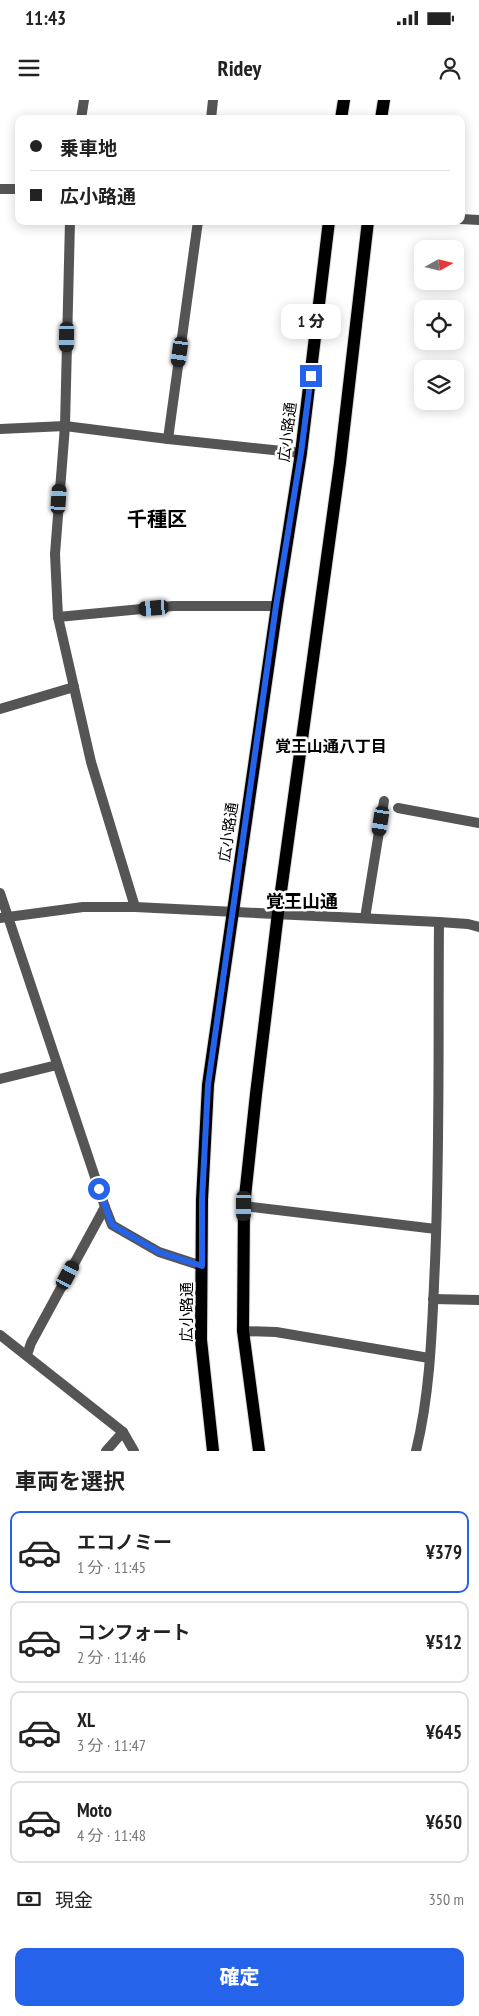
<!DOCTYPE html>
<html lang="ja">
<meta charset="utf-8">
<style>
:root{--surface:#fff;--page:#f2f2f2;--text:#222;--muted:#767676;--line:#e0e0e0;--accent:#2563eb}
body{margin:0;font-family:"PT Sans Narrow","Noto Sans JP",sans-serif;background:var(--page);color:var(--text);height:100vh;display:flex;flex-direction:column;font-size:19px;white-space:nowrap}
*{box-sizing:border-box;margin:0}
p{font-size:16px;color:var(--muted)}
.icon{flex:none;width:28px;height:28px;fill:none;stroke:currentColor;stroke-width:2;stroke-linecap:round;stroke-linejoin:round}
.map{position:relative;height:1351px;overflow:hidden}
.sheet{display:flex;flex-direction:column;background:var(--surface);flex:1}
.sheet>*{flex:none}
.hud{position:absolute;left:15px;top:15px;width:450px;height:110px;border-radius:10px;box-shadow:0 2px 12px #0003;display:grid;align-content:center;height:110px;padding:0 15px;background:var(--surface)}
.needle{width:32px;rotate:82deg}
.tools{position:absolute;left:414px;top:140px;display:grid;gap:10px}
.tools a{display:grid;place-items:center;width:50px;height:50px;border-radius:10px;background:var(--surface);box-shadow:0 2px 12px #0003;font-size:25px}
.end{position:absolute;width:22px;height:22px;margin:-11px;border:6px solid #2563eb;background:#fff;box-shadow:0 0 0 2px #fff}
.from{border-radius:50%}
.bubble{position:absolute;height:35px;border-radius:10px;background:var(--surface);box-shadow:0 2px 12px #0003;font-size:16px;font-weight:800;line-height:35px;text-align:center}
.car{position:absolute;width:15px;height:30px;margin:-15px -8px;border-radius:6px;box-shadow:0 0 4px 1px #0007;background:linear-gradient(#222 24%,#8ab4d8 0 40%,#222 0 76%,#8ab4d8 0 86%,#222 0)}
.hud b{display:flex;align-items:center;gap:18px;height:48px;font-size:19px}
.hud b+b{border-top:1px solid var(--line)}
.hud i{width:12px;height:12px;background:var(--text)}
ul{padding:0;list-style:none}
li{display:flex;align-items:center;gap:15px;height:82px;margin:0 10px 8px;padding:0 5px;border:2px solid var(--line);border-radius:10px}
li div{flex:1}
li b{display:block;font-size:19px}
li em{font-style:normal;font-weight:800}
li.selected{border-color:var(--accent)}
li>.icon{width:45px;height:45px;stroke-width:1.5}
h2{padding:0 15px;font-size:22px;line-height:60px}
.pay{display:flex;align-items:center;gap:12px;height:55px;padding:0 15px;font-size:19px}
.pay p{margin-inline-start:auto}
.cta{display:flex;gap:10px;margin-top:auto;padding:10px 15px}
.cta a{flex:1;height:58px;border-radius:10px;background:var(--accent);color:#fff;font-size:20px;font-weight:800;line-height:58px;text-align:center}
.status{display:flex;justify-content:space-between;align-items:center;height:35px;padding:0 25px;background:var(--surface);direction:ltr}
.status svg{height:14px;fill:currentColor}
header{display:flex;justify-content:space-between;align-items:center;height:65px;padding:0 15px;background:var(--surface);font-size:22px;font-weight:800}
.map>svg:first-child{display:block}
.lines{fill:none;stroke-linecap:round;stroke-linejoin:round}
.primary-casing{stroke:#dbdbdb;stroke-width:14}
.service{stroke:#555;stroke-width:10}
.minor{stroke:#555;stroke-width:10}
.tertiary{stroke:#555;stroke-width:10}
.primary{stroke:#000;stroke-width:12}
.route{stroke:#2563eb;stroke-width:6}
.labels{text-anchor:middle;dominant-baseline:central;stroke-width:5;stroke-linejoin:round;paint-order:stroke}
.street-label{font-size:15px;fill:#000;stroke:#fff}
.neighbourhood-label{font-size:16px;font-weight:bold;fill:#000;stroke:#fff}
.quarter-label{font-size:18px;font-weight:bold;fill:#000;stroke:#fff}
.district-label{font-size:20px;font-weight:bold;fill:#000;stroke:#fff}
</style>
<div class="status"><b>11:43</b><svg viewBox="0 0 49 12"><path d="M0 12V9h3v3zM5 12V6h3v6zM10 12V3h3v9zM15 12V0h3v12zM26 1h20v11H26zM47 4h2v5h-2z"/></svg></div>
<header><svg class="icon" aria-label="menu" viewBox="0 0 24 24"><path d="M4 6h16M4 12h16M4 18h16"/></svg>Ridey<svg class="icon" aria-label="person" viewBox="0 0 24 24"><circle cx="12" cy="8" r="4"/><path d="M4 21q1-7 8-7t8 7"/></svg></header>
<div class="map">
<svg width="479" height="1351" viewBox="0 0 479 1351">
<rect width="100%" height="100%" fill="#fff"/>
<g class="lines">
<!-- primary casing -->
<g class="primary-casing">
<g id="primary">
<polyline points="341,19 344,0"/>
<polyline points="381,19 384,0"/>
<polyline points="213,1351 201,1240 202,1100 208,985 277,506 301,353 329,121"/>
<polyline points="259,1351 243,1231 244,1106 256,994 278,813 340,363 368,121"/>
</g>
</g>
<!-- service -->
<g class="service">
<polyline points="398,708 479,723"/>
<polyline points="365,818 384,701"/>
</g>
<!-- minor -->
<g class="minor">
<polyline points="211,19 213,0"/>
<polyline points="0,89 19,89"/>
<polyline points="65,326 55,454 58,517 91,662 135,807"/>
<polyline points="0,329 65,326 168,339 301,353"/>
<polyline points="168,339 198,121"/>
<polyline points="58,517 173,506 277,506"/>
<polyline points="0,609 74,587"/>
<polyline points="0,793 105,1107 31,1243 27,1255"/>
<polyline points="0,818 83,807 135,807 439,822 468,824 479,827"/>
<polyline points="0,979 57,965"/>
<polyline points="244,1106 436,1129"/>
<polyline points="105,1107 112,1125 159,1152 202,1166"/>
<polyline points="433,1199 479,1200"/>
<polyline points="243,1231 276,1232 429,1258"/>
<polyline points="0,1235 123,1332 134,1351"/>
<polyline points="106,1351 123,1332"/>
<path d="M416,1351C431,1290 432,1225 435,1163C440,1049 438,936 439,822"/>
</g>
<!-- tertiary -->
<g class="tertiary">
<polyline points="81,19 84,0"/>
<polyline points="461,119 479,120"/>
<polyline points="65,326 70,121"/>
</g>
<!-- primary -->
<use href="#primary" class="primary"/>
</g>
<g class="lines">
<!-- route -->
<polyline class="route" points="99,1089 112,1125 159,1152 202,1166 202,1100 208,985 276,506 301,353 311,276"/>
</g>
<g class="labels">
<!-- street labels -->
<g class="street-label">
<text transform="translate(287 332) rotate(-83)">広小路通</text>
<text transform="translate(228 732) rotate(-82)">広小路通</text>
<text transform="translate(186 1212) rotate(-90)">広小路通</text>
</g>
<!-- neighbourhood labels -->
<g class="neighbourhood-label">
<text x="331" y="646">覚王山通八丁目</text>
</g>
<!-- quarter labels -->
<g class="quarter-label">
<text x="302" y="801">覚王山通</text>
</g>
<!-- district labels -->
<g class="district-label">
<text x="157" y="419">千種区</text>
</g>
</g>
</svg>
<div class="tools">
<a><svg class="needle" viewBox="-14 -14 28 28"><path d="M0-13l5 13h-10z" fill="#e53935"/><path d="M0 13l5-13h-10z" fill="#767676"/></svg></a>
<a><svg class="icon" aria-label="locate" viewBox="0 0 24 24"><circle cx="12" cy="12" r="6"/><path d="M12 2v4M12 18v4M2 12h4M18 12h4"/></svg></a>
<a><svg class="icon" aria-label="layers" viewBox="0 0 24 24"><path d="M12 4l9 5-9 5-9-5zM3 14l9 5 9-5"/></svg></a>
</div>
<i class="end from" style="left:99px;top:1089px"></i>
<i class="end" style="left:311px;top:276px"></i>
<div class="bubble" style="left:281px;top:204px;width:60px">1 分</div>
<i class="car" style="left:67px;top:237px;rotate:181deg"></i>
<i class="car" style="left:180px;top:252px;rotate:188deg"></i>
<i class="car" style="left:59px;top:399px;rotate:4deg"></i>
<i class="car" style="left:154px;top:508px;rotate:265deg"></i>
<i class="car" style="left:381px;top:721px;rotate:189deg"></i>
<i class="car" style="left:244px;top:1106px;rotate:180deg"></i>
<i class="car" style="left:68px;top:1175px;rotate:28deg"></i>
<div class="hud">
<b><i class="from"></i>乗車地</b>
<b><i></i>広小路通</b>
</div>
</div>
<section class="sheet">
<h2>車両を選択</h2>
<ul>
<li class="selected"><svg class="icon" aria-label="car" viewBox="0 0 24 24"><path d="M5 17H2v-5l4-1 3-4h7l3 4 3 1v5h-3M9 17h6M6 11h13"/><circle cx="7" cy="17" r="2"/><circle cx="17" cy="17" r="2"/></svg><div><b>エコノミー</b><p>1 分 · 11:45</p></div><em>¥379</em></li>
<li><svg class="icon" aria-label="car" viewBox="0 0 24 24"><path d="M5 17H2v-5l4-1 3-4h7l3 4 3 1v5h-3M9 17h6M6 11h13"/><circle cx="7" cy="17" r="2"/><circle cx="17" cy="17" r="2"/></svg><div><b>コンフォート</b><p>2 分 · 11:46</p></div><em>¥512</em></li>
<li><svg class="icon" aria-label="car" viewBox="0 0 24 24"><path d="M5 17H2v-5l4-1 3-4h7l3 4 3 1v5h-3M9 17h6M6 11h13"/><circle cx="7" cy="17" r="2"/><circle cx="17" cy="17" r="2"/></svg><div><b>XL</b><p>3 分 · 11:47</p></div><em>¥645</em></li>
<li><svg class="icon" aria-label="car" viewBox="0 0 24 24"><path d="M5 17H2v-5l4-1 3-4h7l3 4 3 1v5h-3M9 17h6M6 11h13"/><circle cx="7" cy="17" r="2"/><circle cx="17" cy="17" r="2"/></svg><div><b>Moto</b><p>4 分 · 11:48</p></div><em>¥650</em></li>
</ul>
<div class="pay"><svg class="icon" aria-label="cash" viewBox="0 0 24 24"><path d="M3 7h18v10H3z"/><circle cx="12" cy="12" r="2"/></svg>現金<p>350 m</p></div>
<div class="cta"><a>確定</a></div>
</section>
